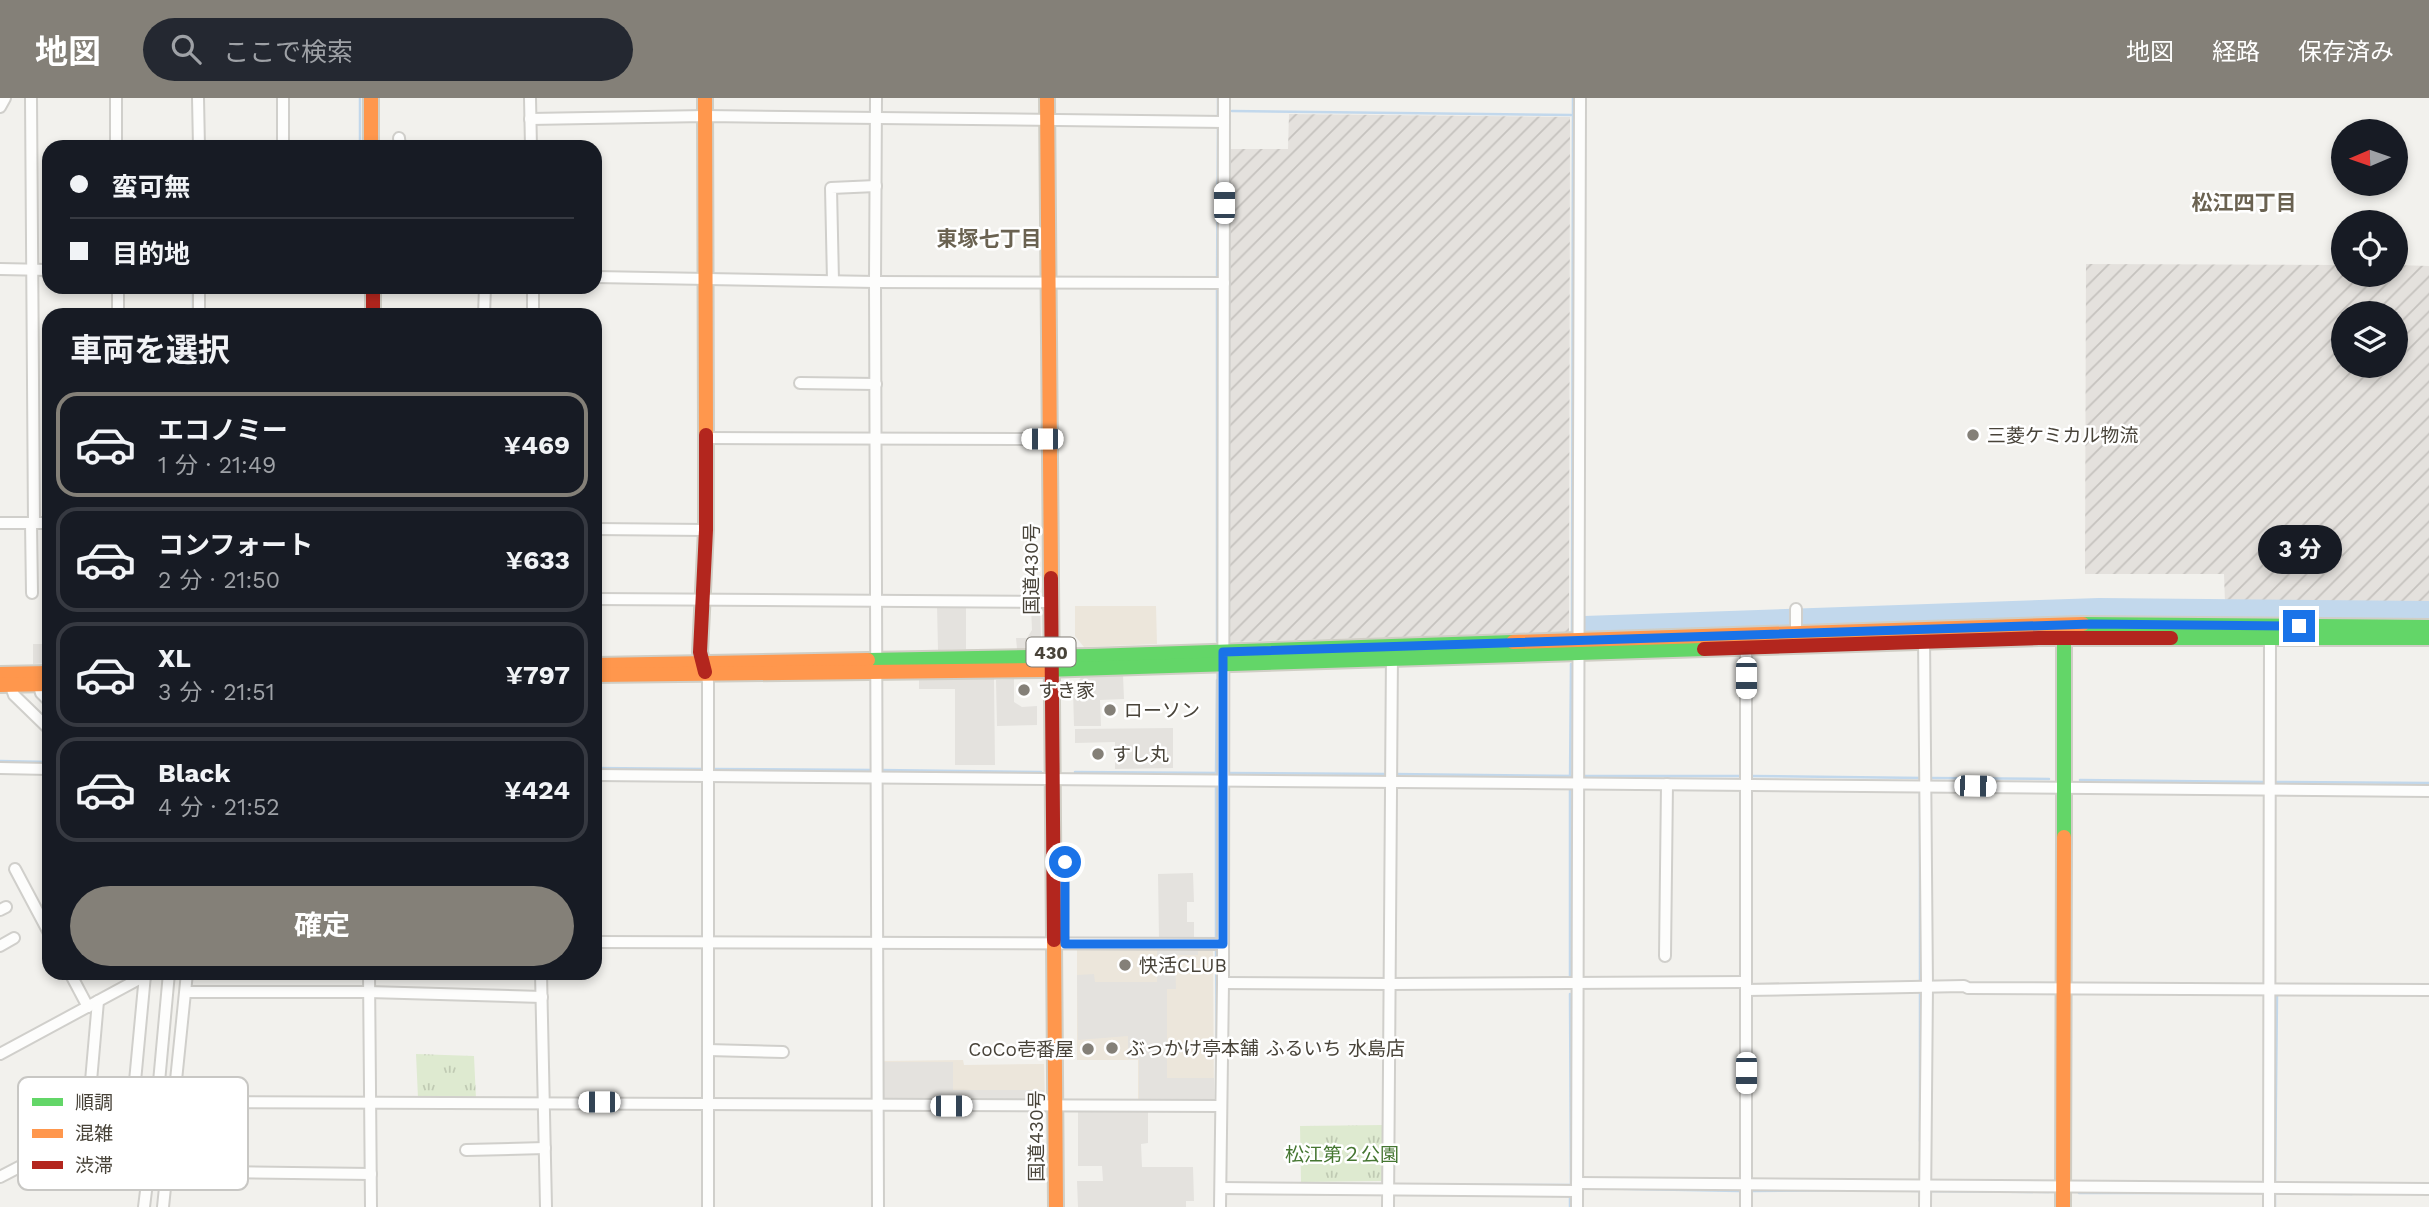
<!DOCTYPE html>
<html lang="ja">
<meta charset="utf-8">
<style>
:root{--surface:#171b24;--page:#242831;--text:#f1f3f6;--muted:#9ea1a6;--line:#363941;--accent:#848078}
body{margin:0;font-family:"Work Sans","Noto Sans JP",sans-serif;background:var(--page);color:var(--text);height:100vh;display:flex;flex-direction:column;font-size:26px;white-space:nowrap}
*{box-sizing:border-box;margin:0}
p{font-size:23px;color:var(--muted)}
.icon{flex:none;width:38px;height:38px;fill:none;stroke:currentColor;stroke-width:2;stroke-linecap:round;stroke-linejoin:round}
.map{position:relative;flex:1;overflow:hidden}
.sheet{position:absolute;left:42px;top:210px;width:560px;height:672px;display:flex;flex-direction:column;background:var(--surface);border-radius:21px;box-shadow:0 4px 10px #0003}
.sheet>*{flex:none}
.top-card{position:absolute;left:42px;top:42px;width:560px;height:154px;border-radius:21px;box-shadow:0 4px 10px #0003;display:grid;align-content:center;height:154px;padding:0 28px;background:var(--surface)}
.needle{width:46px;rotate:268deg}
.buttons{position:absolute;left:2331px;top:21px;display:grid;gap:14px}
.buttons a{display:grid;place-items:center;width:77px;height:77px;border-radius:50%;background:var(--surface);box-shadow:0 4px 10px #0003;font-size:35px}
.end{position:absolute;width:32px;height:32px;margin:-16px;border:9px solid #1a73e8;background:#fff;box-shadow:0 0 0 4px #fff}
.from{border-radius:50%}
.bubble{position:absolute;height:49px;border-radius:24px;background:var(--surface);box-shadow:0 4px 10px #0003;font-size:23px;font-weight:700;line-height:49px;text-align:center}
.car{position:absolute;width:21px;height:42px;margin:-21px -10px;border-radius:9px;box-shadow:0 0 5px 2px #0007;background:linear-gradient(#fff 24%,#345 0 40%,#fff 0 76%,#345 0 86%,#fff 0)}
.top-card b{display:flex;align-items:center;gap:24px;height:66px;font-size:26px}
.top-card b+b{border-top:2px solid var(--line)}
.top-card i{width:18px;height:18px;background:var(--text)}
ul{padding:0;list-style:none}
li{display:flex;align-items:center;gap:21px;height:105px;margin:0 14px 10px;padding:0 14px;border:4px solid var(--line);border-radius:21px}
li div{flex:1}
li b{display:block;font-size:26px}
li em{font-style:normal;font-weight:700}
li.on{border-color:var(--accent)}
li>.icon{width:63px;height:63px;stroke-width:1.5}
h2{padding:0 28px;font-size:32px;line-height:84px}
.cta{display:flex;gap:14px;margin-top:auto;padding:14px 28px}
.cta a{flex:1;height:80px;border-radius:42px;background:var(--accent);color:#fff;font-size:28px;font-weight:700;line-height:80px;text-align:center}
header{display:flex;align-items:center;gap:42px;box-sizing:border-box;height:98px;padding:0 35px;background:var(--accent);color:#fff}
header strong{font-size:33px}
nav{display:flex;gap:38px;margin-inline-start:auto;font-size:24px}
.search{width:490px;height:63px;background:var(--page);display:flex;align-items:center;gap:18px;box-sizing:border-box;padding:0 24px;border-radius:38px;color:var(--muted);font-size:26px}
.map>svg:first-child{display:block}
.commercial{fill:#ece6db}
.industrial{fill:url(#industrial-furrows);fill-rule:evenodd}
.park{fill:url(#park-tufts)}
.parking{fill:#e4e2de}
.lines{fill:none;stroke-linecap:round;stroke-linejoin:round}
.stream{stroke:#c2d8ec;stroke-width:2.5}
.river{stroke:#c2d8ec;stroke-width:18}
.street-casing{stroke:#d0cfcb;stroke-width:14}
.fast-casing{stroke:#d0cec5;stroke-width:18}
.slow-casing{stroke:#d0cec5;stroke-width:18}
.jam-casing{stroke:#d0cec5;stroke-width:18}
.street{stroke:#fdfdfc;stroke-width:10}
.fast{stroke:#63d668;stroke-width:14}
.slow{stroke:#ff974d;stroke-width:14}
.jam{stroke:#b3261e;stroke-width:14}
.route{stroke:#1a73e8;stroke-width:9}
.poi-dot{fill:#848078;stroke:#fff;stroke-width:2.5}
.labels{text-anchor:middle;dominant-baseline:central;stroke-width:5;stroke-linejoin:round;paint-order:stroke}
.shield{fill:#fff;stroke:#7f7b74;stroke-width:2}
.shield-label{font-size:18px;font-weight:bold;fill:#484339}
.poi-label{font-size:19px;fill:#484339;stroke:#fff;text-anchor:start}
.street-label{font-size:19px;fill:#484339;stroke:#fff}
.park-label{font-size:19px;fill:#457631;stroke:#fff}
.neighbourhood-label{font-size:21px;font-weight:bold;fill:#6a6251;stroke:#fff}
.key{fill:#fff;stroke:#c8c7c4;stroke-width:2}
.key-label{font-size:19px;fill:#484339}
</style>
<header>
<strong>地図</strong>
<div class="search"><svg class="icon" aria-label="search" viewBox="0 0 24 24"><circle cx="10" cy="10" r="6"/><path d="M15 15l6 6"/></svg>ここで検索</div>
<nav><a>地図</a><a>経路</a><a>保存済み</a></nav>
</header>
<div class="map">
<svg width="2429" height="1109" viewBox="0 0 2429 1109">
<defs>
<pattern id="industrial-furrows" width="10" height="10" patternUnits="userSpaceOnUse" patternTransform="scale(1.75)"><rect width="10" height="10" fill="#e4e1dd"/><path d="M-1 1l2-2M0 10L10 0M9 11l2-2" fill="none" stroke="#c5c2be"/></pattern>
<pattern id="park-tufts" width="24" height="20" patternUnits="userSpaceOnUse" patternTransform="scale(1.75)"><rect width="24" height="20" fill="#deead0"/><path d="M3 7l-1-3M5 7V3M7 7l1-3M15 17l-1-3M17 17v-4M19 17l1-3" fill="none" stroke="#c0cab3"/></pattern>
</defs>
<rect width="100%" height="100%" fill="#f2f1ed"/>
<!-- commercial -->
<g class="commercial">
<polygon points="1075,508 1156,508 1157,546 1084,549 1075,538"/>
<polygon points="1213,850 1214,1005 1138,1006 1138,962 1077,962 1077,851"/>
<polygon points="963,962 964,967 1044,966 1045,1003 881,1004 881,963"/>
</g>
<!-- industrial -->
<g class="industrial">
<polygon points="1289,16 1570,19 1569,534 1227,544 1229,51 1288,51"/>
<path d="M2086,166L2343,167V177H2396V167L2429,168V506L2225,505L2224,476H2085ZM2343,215H2396V268H2343Z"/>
</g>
<!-- park -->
<g class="park">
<polygon points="416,956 474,958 476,1001 418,1000"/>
<polygon points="1383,1027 1383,1083 1301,1084 1300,1028"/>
</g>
<!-- parking -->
<g class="parking">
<polygon points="966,506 966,551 938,552 937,507"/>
<polygon points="1031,508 1040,508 1041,540 1033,550 1017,551 1016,540 1027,540 1032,532"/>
<polygon points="46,523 49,523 49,565 33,566 33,546 47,546"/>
<polygon points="1123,577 1124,601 1100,602 1101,628 1074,628 1073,591 1082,578"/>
<polygon points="994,581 995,667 955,667 955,591 919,591 919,582"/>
<polygon points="1014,581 1014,604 1022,609 1037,608 1037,627 997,628 996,582"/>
<polygon points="1173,630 1173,670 1115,671 1115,644 1075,645 1075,631"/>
<polygon points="1193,775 1194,804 1187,804 1187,824 1194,824 1194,841 1159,841 1158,776"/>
<polygon points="1157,852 1198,852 1198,857 1175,857 1176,891 1167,891 1167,980 1214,980 1214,1004 1139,1005 1139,961 1128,961 1128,938 1078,942 1077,877 1094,876 1095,884 1157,884"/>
<polygon points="882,964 953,964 953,992 1044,992 1044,1002 882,1003"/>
<polygon points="1148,1009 1148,1045 1141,1046 1142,1069 1193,1069 1194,1103 1186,1103 1186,1109 1078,1109 1077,1083 1103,1083 1102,1068 1078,1068 1078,1010"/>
</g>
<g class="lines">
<!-- stream -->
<g class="stream">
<polyline points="360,0 360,49"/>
<polyline points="1232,13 1571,17"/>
<polyline points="1218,22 1218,0"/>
<polyline points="1217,183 1218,29"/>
<polyline points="193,189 193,217"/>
<polyline points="1920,515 1920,521"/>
<polyline points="1572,533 1573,0"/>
<polyline points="1217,543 1217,190"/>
<polyline points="0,663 49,664"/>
<polyline points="595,670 706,671"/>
<polyline points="712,671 874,672"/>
<polyline points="880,672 1041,674"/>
<polyline points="1075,674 1219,675"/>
<polyline points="1216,675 1217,582"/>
<polyline points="1226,675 1387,676"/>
<polyline points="1394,676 1576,678"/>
<polyline points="1583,678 1744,678"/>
<polyline points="1751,678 1923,680"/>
<polyline points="1930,680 2049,681"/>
<polyline points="2080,682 2264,684"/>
<polyline points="1570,684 1571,566"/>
<polyline points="2277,684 2429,685"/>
<polyline points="1216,685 1216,843"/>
<polyline points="1920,692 1920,885"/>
<polyline points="1216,850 1217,959"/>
<polyline points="1570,879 1570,690"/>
<polyline points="1920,892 1920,1043"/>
<polyline points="1570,896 1571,1089"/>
<polyline points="1438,1087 1571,1087"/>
<polyline points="2275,1088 2277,896"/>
<polyline points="1583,1090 1739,1093"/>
<polyline points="1867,1092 1923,1093"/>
<polyline points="1752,1093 1846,1092"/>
<polyline points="1929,1093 2049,1094"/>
<polyline points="2079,1095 2265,1095"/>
<polyline points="2271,1095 2352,1096"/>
<polyline points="2275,1095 2275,1109"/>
<polyline points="1215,1102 1216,1049"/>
<polyline points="1570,1109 1570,1097"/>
</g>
<!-- river -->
<polyline class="river" points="1584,527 2099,509 2429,512"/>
<!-- street casing -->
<g class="street-casing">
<g id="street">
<polyline points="31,0 34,425"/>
<polyline points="116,0 116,49"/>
<polyline points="198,0 199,49"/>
<polyline points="283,0 283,49"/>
<polyline points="530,0 531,49"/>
<polyline points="876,0 875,184 878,1109"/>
<polyline points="0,9 5,0"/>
<polyline points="530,21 705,18 1224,24"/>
<polyline points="399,40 400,49"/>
<polyline points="0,171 49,172"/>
<polyline points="595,179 875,184 1224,185"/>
<polyline points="833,183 831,90 876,88"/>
<polyline points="118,189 118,217"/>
<polyline points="199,189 199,217"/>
<polyline points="533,189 533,217"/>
<polyline points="484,217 485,189"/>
<polyline points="800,285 876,286"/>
<polyline points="706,340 1050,341"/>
<polyline points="0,425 49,425"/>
<polyline points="31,425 32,495"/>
<polyline points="595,431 706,432"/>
<polyline points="595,501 1049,504"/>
<polyline points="1796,511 1796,541"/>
<polyline points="1924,538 1927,888 1925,1109"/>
<polyline points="706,575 708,584 708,1109"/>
<polyline points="37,581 41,595 49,603"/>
<polyline points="9,583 14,597 49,631"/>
<polyline points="0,670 49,671"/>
<polyline points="595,677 2429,693"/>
<polyline points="15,771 49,835"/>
<polyline points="0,812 6,809"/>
<polyline points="595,844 1223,846"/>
<polyline points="0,848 14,840"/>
<polyline points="1665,858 1667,686"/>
<polyline points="70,875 88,909"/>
<polyline points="369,875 371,1109"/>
<polyline points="541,875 546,1109"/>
<polyline points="1223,885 1390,886 1746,884"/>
<polyline points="1746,892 1964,888 1968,890 2429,892"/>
<polyline points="186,894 369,894 542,899"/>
<polyline points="708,952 783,954"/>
<polyline points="0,956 150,875"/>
<polyline points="134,994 145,877"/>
<polyline points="175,1004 1221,1008"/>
<polyline points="89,1006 98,903"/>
<polyline points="466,1052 545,1050"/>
<polyline points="148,1073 371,1076"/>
<polyline points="0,1079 50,1053 60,1070 156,1017"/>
<polyline points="1577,1085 2429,1091"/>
<polyline points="1221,1090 1577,1093"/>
<polyline points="144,1109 158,995 169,875"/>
<polyline points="163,1109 187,875"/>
<polyline points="1220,1109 1223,885 1224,0"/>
<polyline points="1388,1109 1392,555"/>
<polyline points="1577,1109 1580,0"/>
<polyline points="1746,1109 1746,545"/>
<polyline points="2269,1109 2270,539"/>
</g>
</g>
<!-- fast casing -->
<g class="fast-casing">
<g id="fast">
<polyline points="2083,526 2429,529"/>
<polyline points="2171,540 2429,540"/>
<polyline points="868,562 1090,558 1513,544"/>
<polyline points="1043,572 1704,551"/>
<polyline points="2064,739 2064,532"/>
</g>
</g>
<!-- slow casing -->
<g class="slow-casing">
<g id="slow">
<polyline points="371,0 371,49"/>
<polyline points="705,0 706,337"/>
<polyline points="1047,0 1051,480"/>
<polyline points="1513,544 2083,526"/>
<polyline points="595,567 868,562"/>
<polyline points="0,576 49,575"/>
<polyline points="595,577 1043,572"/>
<polyline points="0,587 49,586"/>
<polyline points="1054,842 1056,1109"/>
<polyline points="2063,1109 2064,739"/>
</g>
</g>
<!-- jam casing -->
<g class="jam-casing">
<g id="jam">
<polyline points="373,189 373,217"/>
<polyline points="1051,480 1054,842"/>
<polyline points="1704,551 2039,540 2171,540"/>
<polyline points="705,574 700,554 706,432 706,337"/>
</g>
</g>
<!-- street -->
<use href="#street" class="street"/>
<!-- fast -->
<use href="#fast" class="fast"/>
<!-- slow -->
<use href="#slow" class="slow"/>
<!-- jam -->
<use href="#jam" class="jam"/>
</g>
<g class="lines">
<!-- route -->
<polyline class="route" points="1065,764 1065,846 1223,846 1223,554 2091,526 2299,528"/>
</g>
<!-- markers -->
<g class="poi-dot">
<circle cx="1973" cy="337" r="7"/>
<circle cx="1024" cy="592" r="7"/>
<circle cx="1110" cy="612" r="7"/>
<circle cx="1098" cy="656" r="7"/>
<circle cx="1125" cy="867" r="7"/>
<circle cx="1112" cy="950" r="7"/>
<circle cx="1088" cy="951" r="7"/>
</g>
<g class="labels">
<!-- shield labels -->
<rect class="shield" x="1026.5" y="539.5" width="49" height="29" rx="5"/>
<g class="shield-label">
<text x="1051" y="554">430</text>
</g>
<!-- poi labels -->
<g class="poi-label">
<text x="1987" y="337">三菱ケミカル物流</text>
<text x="1038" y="592">すき家</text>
<text x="1124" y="612">ローソン</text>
<text x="1112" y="656">すし丸</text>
<text x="1139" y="867">快活CLUB</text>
<text x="1126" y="950">ぶっかけ亭本舗 ふるいち 水島店</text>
<text x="1074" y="951" text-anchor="end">CoCo壱番屋</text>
</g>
<!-- street labels -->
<g class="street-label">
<text transform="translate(1031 471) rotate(-90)">国道430号</text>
<text transform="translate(1036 1038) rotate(-90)">国道430号</text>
</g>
<!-- park labels -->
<g class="park-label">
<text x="1342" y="1056">松江第２公園</text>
</g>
<!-- neighbourhood labels -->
<g class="neighbourhood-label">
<text x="2244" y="104">松江四丁目</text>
<text x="989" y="140">東塚七丁目</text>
</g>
</g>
<!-- legend -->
<rect x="18" y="979" width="230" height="113" rx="10" class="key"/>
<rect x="32" y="1000" width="31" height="8" fill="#63d668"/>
<rect x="32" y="1031" width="31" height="9" fill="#ff974d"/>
<rect x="32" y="1063" width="31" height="8" fill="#b3261e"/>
<g class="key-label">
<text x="75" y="1011">順調</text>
<text x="75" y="1042">混雑</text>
<text x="75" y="1074">渋滞</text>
</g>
</svg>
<div class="buttons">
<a><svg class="needle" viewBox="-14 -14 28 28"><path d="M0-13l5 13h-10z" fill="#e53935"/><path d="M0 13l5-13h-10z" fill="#9ea1a6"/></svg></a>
<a><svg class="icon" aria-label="locate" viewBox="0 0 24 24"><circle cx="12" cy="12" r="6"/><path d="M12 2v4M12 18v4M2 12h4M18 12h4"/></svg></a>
<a><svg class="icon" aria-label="layers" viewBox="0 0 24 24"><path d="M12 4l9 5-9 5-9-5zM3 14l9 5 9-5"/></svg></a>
</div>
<i class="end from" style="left:1065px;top:764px"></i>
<i class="end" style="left:2299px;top:528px"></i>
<div class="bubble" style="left:2258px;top:427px;width:84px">3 分</div>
<i class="car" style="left:1224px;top:105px;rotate:0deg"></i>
<i class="car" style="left:1042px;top:341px;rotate:270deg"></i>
<i class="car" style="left:1746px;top:580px;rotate:180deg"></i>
<i class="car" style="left:1975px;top:688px;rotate:91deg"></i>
<i class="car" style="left:1746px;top:975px;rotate:180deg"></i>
<i class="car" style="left:599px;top:1004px;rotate:270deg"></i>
<i class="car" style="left:951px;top:1008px;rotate:90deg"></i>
<div class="top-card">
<b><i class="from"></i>蛮可無</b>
<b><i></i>目的地</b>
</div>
<section class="sheet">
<h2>車両を選択</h2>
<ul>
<li class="on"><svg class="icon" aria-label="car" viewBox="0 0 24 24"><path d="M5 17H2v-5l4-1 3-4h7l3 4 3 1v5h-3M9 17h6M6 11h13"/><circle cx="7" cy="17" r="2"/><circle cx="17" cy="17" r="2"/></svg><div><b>エコノミー</b><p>1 分 · 21:49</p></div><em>¥469</em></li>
<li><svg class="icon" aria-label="car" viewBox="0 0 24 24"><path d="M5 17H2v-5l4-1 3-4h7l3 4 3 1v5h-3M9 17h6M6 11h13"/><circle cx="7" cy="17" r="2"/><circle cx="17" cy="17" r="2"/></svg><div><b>コンフォート</b><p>2 分 · 21:50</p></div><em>¥633</em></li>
<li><svg class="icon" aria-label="car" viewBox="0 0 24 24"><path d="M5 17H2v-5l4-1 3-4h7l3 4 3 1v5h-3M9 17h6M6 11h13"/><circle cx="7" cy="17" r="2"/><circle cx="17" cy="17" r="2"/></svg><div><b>XL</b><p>3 分 · 21:51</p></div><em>¥797</em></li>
<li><svg class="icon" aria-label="car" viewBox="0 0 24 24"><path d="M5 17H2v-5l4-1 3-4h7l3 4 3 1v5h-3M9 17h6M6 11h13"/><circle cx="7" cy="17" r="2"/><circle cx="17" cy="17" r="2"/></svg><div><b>Black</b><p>4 分 · 21:52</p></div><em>¥424</em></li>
</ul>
<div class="cta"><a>確定</a></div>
</section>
</div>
